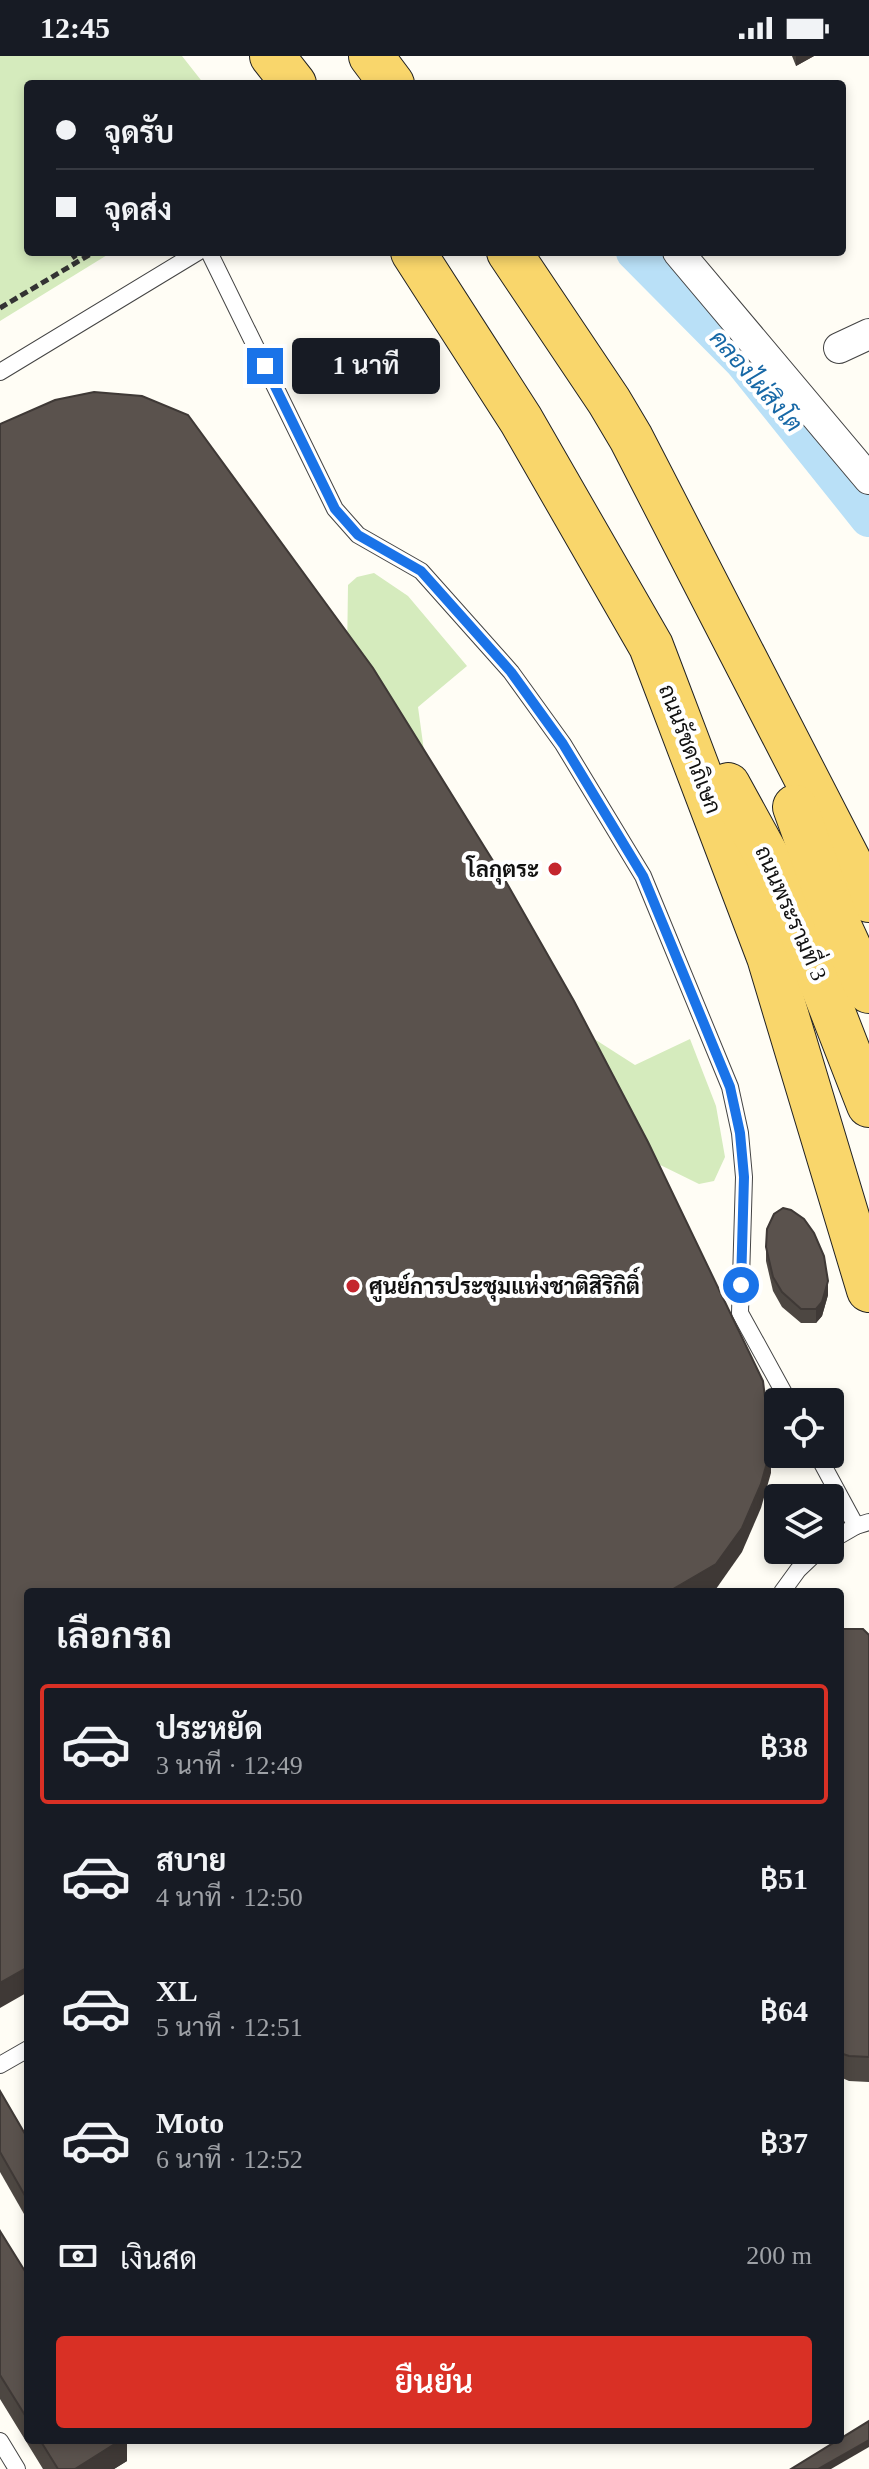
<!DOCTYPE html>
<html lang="th">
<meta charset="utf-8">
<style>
:root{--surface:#171b24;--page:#242831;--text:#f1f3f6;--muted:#9ea1a6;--line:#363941;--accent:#d93025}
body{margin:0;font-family:"Times New Roman",Sarabun,serif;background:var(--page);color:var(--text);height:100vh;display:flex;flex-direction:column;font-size:30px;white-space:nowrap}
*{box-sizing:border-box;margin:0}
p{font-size:26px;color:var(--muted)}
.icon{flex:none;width:44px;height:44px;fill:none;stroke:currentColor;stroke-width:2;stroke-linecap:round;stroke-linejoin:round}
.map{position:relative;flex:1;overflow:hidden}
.drawer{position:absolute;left:24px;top:1532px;width:820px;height:856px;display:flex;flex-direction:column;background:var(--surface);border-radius:8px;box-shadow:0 4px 12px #0003}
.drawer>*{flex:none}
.top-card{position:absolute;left:24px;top:24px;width:822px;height:176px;border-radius:8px;box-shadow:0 4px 12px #0003;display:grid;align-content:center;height:176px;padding:0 32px;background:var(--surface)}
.fabs{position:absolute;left:764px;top:1332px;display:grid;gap:16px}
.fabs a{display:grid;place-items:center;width:80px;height:80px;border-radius:8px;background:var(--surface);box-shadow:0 4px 12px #0003;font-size:40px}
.end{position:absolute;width:36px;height:36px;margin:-18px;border:10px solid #1a73e8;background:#fff;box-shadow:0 0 0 4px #fff}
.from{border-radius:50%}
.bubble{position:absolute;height:56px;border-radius:8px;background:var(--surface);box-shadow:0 4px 12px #0003;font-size:26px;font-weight:600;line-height:56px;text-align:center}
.top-card b{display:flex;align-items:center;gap:28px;height:76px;font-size:30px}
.top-card b+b{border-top:2px solid var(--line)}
.top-card i{width:20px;height:20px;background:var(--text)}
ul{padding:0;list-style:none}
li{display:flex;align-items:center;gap:24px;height:120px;margin:0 16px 12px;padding:0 16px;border:4px solid transparent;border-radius:8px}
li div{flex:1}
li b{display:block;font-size:30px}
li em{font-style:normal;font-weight:600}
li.current{border-color:var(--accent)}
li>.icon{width:72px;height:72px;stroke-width:1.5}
h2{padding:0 32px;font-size:36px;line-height:96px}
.pay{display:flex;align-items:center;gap:20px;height:88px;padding:0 32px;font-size:30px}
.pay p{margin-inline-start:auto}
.cta{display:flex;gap:16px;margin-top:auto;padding:16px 32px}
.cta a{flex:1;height:92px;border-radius:8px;background:var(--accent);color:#fff;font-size:32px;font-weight:600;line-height:92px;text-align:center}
.status{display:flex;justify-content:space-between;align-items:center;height:56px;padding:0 40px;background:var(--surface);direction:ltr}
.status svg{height:22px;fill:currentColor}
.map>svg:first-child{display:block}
.grass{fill:#d5ebbd}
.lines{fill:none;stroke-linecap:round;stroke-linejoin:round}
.canal{stroke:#b9e0f7;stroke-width:38}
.lane-casing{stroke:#444;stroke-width:18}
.street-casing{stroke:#444;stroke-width:32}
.primary-casing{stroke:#222;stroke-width:46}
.path{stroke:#333;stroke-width:5;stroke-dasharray:8 4;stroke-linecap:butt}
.lane{stroke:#fff;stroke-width:16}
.street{stroke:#fff;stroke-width:30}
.primary{stroke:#f9d66b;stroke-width:44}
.wall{fill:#4d4742}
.shaded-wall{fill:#3f3936}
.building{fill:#5a524d;stroke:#3f3936;stroke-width:2}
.route{stroke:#1a73e8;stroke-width:10}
.poi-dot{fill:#c4262e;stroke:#fff;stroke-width:3}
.labels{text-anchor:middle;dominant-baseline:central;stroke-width:8;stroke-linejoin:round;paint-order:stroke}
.street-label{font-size:22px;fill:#111;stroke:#fff}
.poi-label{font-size:22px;font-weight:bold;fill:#111;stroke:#fff;text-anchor:end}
.water-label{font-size:24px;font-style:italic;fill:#1768a6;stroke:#fff}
</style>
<div class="status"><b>12:45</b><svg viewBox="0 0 49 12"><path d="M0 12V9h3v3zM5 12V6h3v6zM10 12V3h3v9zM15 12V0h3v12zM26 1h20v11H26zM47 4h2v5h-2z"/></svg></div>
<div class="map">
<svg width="869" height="2413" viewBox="0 0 869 2413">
<rect width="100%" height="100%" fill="#fffdf5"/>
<!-- grass -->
<g class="grass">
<polygon points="0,0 182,0 204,28 28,28 28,196 112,196 0,265"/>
<polygon points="374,517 408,540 467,610 418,651 428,724 347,601 348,529 357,521"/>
<polygon points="574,970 635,1009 690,983 716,1050 725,1101 714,1125 699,1128 642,1100"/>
</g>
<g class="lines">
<!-- canal -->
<polyline class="canal" points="635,196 744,306 869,462"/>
<!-- lane casing -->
<g class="lane-casing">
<g id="lane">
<polyline points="209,196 335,453 358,479 421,515 511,616 563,688 643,820 730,1031 740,1077 744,1121 740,1257 789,1346"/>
<polyline points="0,316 198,196"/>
<polyline points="817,1398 856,1470"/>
<polyline points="830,1485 856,1470 869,1466"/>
<polyline points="782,1536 798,1514 819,1494"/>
<polyline points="0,2009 28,1993"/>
<polyline points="0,2385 17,2413"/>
</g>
</g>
<!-- street casing -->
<g class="street-casing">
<g id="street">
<polyline points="678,196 869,423"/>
<polyline points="839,292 869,278"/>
</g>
</g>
<!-- primary casing -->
<g class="primary-casing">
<g id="primary">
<polyline points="272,0 294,28"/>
<polyline points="371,0 392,28"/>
<polyline points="413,196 521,364 651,590 769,901 869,1234"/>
<polyline points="509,196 609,345 631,382 869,844"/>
<polyline points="728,729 785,833 869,1049"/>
<polyline points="795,751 834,859 869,935"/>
</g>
</g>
<!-- path -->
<g class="path">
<polyline points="27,154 28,154"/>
<polyline points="71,196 78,206"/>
<polyline points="0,252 94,196"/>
</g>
<!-- lane -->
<use href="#lane" class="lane"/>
<!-- street -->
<use href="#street" class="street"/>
<!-- primary -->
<use href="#primary" class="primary"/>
</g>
<!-- wall -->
<g class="wall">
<polygon points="792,0 814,0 796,10"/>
<polygon points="766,1191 828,1239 822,1260 816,1267 801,1267 782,1251 773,1235 766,1205"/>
<polygon points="840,1573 869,1579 869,2026 849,2025 840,2021"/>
<polygon points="0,2035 28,2083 28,2165 0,2116"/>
<polygon points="0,2175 28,2220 28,2384 127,2384 127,2405 114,2413 43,2413 0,2343"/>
</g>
<!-- shaded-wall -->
<g class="shaded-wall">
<polygon points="796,0 814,0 796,10"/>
<polygon points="828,1225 828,1239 822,1260 816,1267 816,1253"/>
<polygon points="771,1392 771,1417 761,1452 742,1496 716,1533 710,1536 668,1536"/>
<polygon points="28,1911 28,1936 0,1952 0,1927"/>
<polygon points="121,2384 127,2384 127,2405 114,2413 75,2413"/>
<polygon points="869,2384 869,2391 831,2413 818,2413"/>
</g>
<!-- building -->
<g class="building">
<polygon points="94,336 142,340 188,359 373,612 505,824 574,945 648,1086 763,1325 771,1392 761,1428 742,1472 716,1508 668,1536 28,1536 28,1911 0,1927 0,368 55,344"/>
<polygon points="783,1152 791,1154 804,1163 814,1177 824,1200 828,1225 822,1246 816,1253 801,1253 782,1236 773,1221 766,1191 767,1173 774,1158"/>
<polygon points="840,1573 863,1573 869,1579 869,2001 849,2000 840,1997"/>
<polygon points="0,2035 28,2083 28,2145 0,2096"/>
<polygon points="0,2175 28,2220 28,2364 0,2319"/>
<polygon points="869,2365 869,2384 818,2413 791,2413"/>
<polygon points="40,2384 121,2384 75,2413 58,2413"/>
</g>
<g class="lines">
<!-- route -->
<polyline class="route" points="265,310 335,453 358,479 421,515 511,616 563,688 643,820 730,1031 740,1077 744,1121 741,1229"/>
</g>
<!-- markers -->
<g class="poi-dot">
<circle cx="555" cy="813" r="8"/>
<circle cx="353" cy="1230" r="8"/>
</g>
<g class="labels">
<!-- street labels -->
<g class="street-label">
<text transform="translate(690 693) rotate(69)">ถนนรัชดาภิเษก</text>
<text transform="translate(791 857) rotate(66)">ถนนพระรามที่ 3</text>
</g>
<!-- poi labels -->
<g class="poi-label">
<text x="539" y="813">โลกุตระ</text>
<text x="369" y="1230" text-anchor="start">ศูนย์การประชุมแห่งชาติสิริกิติ์</text>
</g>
<!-- water labels -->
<g class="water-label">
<text transform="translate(756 325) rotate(49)">คลองไผ่สิงโต</text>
</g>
</g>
</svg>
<div class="fabs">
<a><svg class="icon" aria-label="locate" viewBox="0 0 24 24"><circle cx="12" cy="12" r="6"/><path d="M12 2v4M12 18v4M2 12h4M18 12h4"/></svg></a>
<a><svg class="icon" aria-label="layers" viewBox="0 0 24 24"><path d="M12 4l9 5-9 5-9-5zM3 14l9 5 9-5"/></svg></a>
</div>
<i class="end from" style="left:741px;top:1229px"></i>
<i class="end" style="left:265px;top:310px"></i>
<div class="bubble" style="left:292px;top:282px;width:148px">1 นาที</div>
<div class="top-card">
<b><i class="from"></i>จุดรับ</b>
<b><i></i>จุดส่ง</b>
</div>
<section class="drawer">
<h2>เลือกรถ</h2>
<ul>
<li class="current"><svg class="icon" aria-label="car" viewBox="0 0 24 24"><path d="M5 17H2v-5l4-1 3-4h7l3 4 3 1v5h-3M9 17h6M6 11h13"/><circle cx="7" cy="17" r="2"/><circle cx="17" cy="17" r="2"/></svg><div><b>ประหยัด</b><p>3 นาที · 12:49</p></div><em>฿38</em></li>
<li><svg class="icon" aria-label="car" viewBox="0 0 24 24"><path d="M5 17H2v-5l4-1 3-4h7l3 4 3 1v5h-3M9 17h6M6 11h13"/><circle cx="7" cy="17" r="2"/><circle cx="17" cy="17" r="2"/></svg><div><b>สบาย</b><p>4 นาที · 12:50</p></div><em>฿51</em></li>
<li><svg class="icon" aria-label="car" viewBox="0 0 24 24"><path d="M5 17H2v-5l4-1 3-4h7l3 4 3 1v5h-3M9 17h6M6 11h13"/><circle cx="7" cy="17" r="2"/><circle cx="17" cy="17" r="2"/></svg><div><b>XL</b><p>5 นาที · 12:51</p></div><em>฿64</em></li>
<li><svg class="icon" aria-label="car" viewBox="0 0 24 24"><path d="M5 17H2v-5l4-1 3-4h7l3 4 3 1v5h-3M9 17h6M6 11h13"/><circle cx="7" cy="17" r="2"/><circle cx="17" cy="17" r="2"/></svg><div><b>Moto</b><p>6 นาที · 12:52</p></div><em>฿37</em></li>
</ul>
<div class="pay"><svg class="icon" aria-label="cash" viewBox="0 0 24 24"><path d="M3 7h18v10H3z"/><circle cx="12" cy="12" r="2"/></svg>เงินสด<p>200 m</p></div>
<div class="cta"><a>ยืนยัน</a></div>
</section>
</div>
